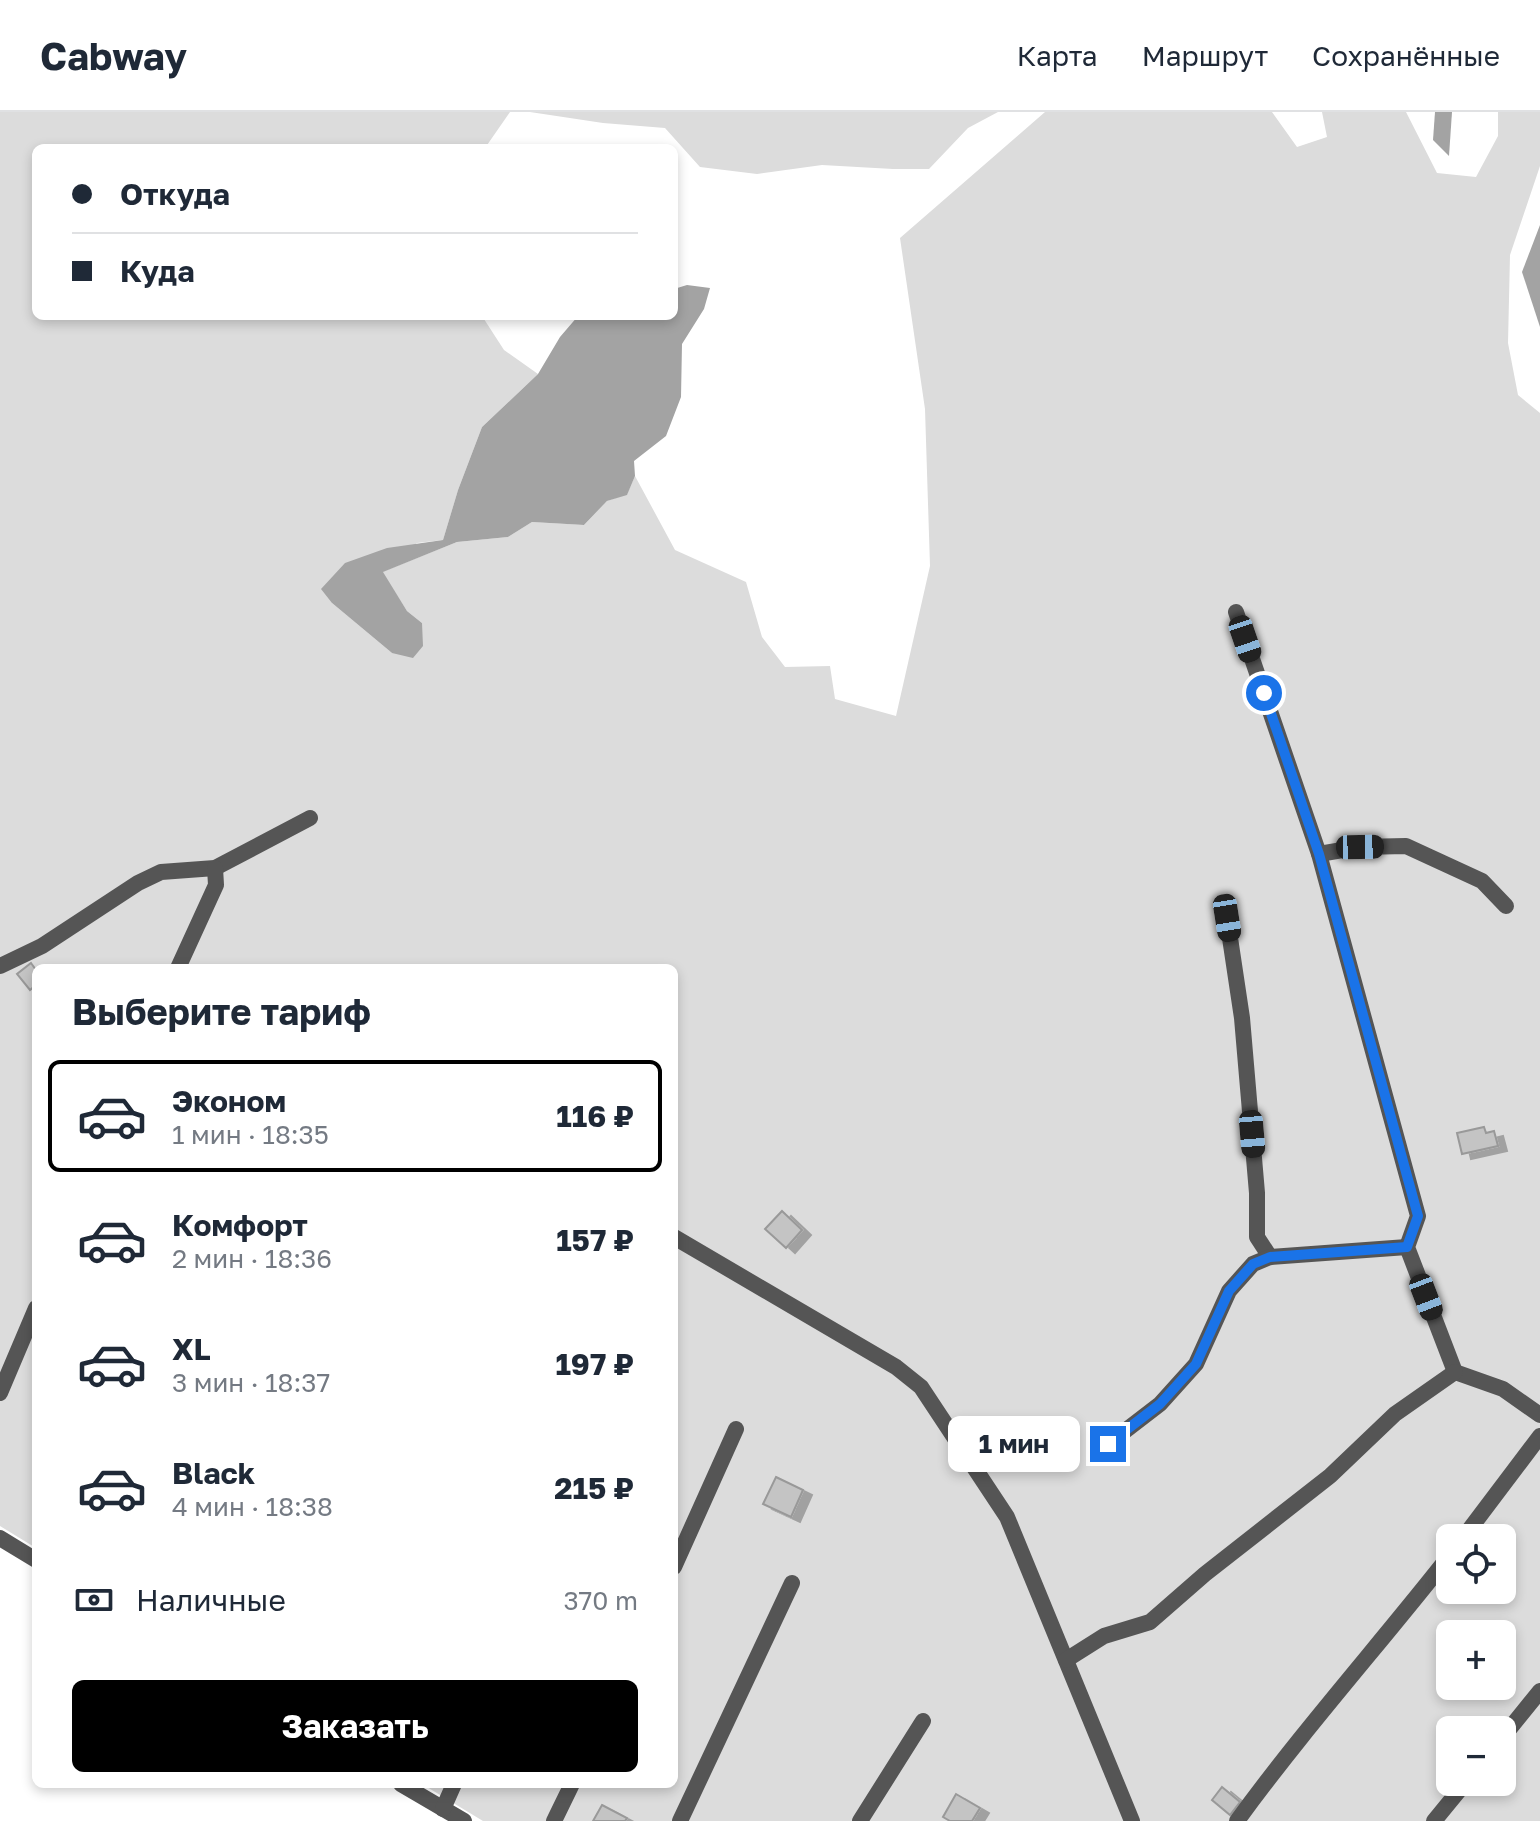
<!DOCTYPE html>
<html lang="ru">
<meta charset="utf-8">
<style>
:root{--surface:#fff;--page:#f2f2f3;--text:#1f2937;--muted:#747a83;--line:#e0e1e3;--accent:#000}
body{margin:0;font-family:"Golos Text",sans-serif;background:var(--page);color:var(--text);height:100vh;display:flex;flex-direction:column;font-size:30px;white-space:nowrap}
*{box-sizing:border-box;margin:0}
p{font-size:26px;color:var(--muted)}
.icon{flex:none;width:44px;height:44px;fill:none;stroke:currentColor;stroke-width:2;stroke-linecap:round;stroke-linejoin:round}
.map{position:relative;flex:1;overflow:hidden}
.details{position:absolute;left:32px;top:852px;width:646px;height:824px;display:flex;flex-direction:column;background:var(--surface);border-radius:12px;box-shadow:0 4px 12px #0003}
.details>*{flex:none}
.top-card{position:absolute;left:32px;top:32px;width:646px;height:176px;border-radius:12px;box-shadow:0 4px 12px #0003;display:grid;align-content:center;height:176px;padding:0 40px;background:var(--surface)}
.controls{position:absolute;left:1436px;top:1412px;display:grid;gap:16px}
.controls a{display:grid;place-items:center;width:80px;height:80px;border-radius:12px;background:var(--surface);box-shadow:0 4px 12px #0003;font-size:40px}
.end{position:absolute;width:36px;height:36px;margin:-18px;border:10px solid #1a73e8;background:#fff;box-shadow:0 0 0 4px #fff}
.from{border-radius:50%}
.bubble{position:absolute;height:56px;border-radius:12px;background:var(--surface);box-shadow:0 4px 12px #0003;font-size:26px;font-weight:700;line-height:56px;text-align:center}
.car{position:absolute;width:24px;height:48px;margin:-24px -12px;border-radius:10px;box-shadow:0 0 6px 2px #0007;background:linear-gradient(#222 24%,#8ab4d8 0 40%,#222 0 76%,#8ab4d8 0 86%,#222 0)}
.top-card b{display:flex;align-items:center;gap:28px;height:76px;font-size:30px}
.top-card b+b{border-top:2px solid var(--line)}
.top-card i{width:20px;height:20px;background:var(--text)}
ul{padding:0;list-style:none}
li{display:flex;align-items:center;gap:24px;height:112px;margin:0 16px 12px;padding:0 24px;border:4px solid transparent;border-radius:12px}
li div{flex:1}
li b{display:block;font-size:30px}
li em{font-style:normal;font-weight:700}
li.current{border-color:var(--accent)}
li>.icon{width:72px;height:72px;stroke-width:1.5}
h2{padding:0 40px;font-size:36px;line-height:96px}
.pay{display:flex;align-items:center;gap:20px;height:88px;padding:0 40px;font-size:30px}
.pay p{margin-inline-start:auto}
.action{display:flex;gap:16px;margin-top:auto;padding:16px 40px}
.action a{flex:1;height:92px;border-radius:12px;background:var(--accent);color:#fff;font-size:32px;font-weight:700;line-height:92px;text-align:center}
header{display:flex;align-items:center;gap:48px;box-sizing:border-box;height:112px;padding:0 40px;background:var(--surface);border-bottom:2px solid var(--line)}
header strong{font-size:38px}
nav{display:flex;gap:44px;margin-inline-start:auto;font-size:28px}
.map>svg:first-child{display:block}
.green{fill:#dcdcdc;fill-rule:evenodd}
.water{fill:#a3a3a3}
.building{fill:#c4c4c4;stroke:#999;stroke-width:2;filter:url(#shadow)}
.lines{fill:none;stroke-linecap:round;stroke-linejoin:round}
.street{stroke:#555;stroke-width:16}
.route{stroke:#1a73e8;stroke-width:10}
</style>
<header>
<strong>Cabway</strong>
<nav><a>Карта</a><a>Маршрут</a><a>Сохранённые</a></nav>
</header>
<div class="map">
<svg width="1540" height="1709" viewBox="0 0 1540 1709">
<defs>
<filter id="shadow"><feDropShadow dx="9" dy="5" stdDeviation="0" flood-color="#0004"/></filter>
</defs>
<rect width="100%" height="100%" fill="#fff"/>
<!-- green -->
<g class="green">
<path d="M0,0H510L485,36H36V204H482L504,238L538,262L482,315L458,378L443,428L417,431L332,491L392,541L422,511L407,499L382,460L457,430L508,425L532,410L584,413L607,389L627,382L635,364L675,438L746,470L762,525L785,555L830,554L835,587L896,604L930,454L925,297L900,126L1045,0H1272L1297,35L1327,25L1322,0H1406L1437,61L1476,65L1498,24V0H1540V54L1510,143L1508,231L1518,283L1540,301V1709H483L422,1672H674V856H36V1436L0,1414ZM1450,1426H1502V1478H1450ZM1450,1522H1502V1574H1450ZM1450,1618H1502V1670H1450Z"/>
<polygon points="530,0 998,0 968,16 929,57 893,57 822,53 757,62 700,55 665,16 603,11"/>
</g>
<!-- water -->
<g class="water">
<polygon points="1435,0 1452,0 1449,44 1433,28"/>
<polygon points="1540,113 1540,215 1522,160"/>
<polygon points="687,173 710,176 704,197 682,232 681,285 666,324 634,349 635,364 627,383 607,389 584,413 532,410 508,425 457,430 383,460 407,499 422,511 423,534 413,546 392,541 332,491 321,477 345,451 387,436 443,428 458,378 482,315 538,262 560,225 578,204 674,204 674,177"/>
</g>
<!-- building -->
<g class="building">
<polygon points="31,851 36,858 36,873 30,878 17,862"/>
<polygon points="1484,1015 1486,1021 1494,1019 1498,1034 1462,1042 1457,1021"/>
<polygon points="782,1099 802,1118 786,1136 765,1117"/>
<polygon points="776,1365 803,1378 791,1405 763,1392"/>
<polygon points="1222,1675 1240,1690 1230,1703 1212,1688"/>
<polygon points="956,1682 980,1696 972,1709 950,1709 943,1705"/>
<polygon points="602,1693 627,1706 625,1709 593,1709"/>
</g>
<g class="lines">
<!-- street -->
<g class="street">
<polyline points="1236,500 1319,742 1418,1104 1407,1135 1455,1260 1503,1277 1540,1303"/>
<polyline points="1319,742 1360,735 1406,734 1482,769 1506,794"/>
<polyline points="1227,806 1242,906 1257,1081 1257,1125 1270,1145"/>
<polyline points="0,854 42,834 138,771 161,760 215,756 310,706"/>
<polyline points="178,856 216,773 215,756"/>
<polyline points="674,1125 896,1255 921,1275 1007,1405 1132,1709"/>
<polyline points="0,1281 36,1196"/>
<polyline points="1108,1332 1160,1292 1196,1252 1229,1179 1253,1152 1270,1145 1407,1135"/>
<polyline points="0,1426 36,1448"/>
<polyline points="1463,1426 1540,1324"/>
<polyline points="674,1455 736,1317"/>
<polyline points="1066,1548 1104,1524 1150,1510 1205,1462 1330,1364 1395,1302 1455,1260"/>
<polyline points="1502,1626 1540,1579"/>
<polyline points="401,1672 464,1709"/>
<polyline points="443,1697 454,1672"/>
<polyline points="554,1709 572,1672"/>
<polyline points="680,1709 792,1471"/>
<polyline points="860,1709 923,1609"/>
<path d="M1237,1709C1304,1617 1380,1532 1450,1443"/>
<polyline points="1434,1709 1466,1670"/>
</g>
</g>
<g class="lines">
<!-- route -->
<polyline class="route" points="1108,1332 1160,1292 1196,1252 1229,1179 1253,1152 1270,1145 1407,1135 1418,1104 1319,742 1264,581"/>
</g>
</svg>
<div class="controls">
<a><svg class="icon" aria-label="locate" viewBox="0 0 24 24"><circle cx="12" cy="12" r="6"/><path d="M12 2v4M12 18v4M2 12h4M18 12h4"/></svg></a>
<a>+</a>
<a>−</a>
</div>
<i class="end from" style="left:1264px;top:581px"></i>
<i class="end" style="left:1108px;top:1332px"></i>
<div class="bubble" style="left:948px;top:1304px;width:132px">1 мин</div>
<i class="car" style="left:1245px;top:527px;rotate:161deg"></i>
<i class="car" style="left:1360px;top:735px;rotate:89deg"></i>
<i class="car" style="left:1227px;top:806px;rotate:171deg"></i>
<i class="car" style="left:1252px;top:1022px;rotate:175deg"></i>
<i class="car" style="left:1426px;top:1185px;rotate:159deg"></i>
<div class="top-card">
<b><i class="from"></i>Откуда</b>
<b><i></i>Куда</b>
</div>
<section class="details">
<h2>Выберите тариф</h2>
<ul>
<li class="current"><svg class="icon" aria-label="car" viewBox="0 0 24 24"><path d="M5 17H2v-5l4-1 3-4h7l3 4 3 1v5h-3M9 17h6M6 11h13"/><circle cx="7" cy="17" r="2"/><circle cx="17" cy="17" r="2"/></svg><div><b>Эконом</b><p>1 мин · 18:35</p></div><em>116 ₽</em></li>
<li><svg class="icon" aria-label="car" viewBox="0 0 24 24"><path d="M5 17H2v-5l4-1 3-4h7l3 4 3 1v5h-3M9 17h6M6 11h13"/><circle cx="7" cy="17" r="2"/><circle cx="17" cy="17" r="2"/></svg><div><b>Комфорт</b><p>2 мин · 18:36</p></div><em>157 ₽</em></li>
<li><svg class="icon" aria-label="car" viewBox="0 0 24 24"><path d="M5 17H2v-5l4-1 3-4h7l3 4 3 1v5h-3M9 17h6M6 11h13"/><circle cx="7" cy="17" r="2"/><circle cx="17" cy="17" r="2"/></svg><div><b>XL</b><p>3 мин · 18:37</p></div><em>197 ₽</em></li>
<li><svg class="icon" aria-label="car" viewBox="0 0 24 24"><path d="M5 17H2v-5l4-1 3-4h7l3 4 3 1v5h-3M9 17h6M6 11h13"/><circle cx="7" cy="17" r="2"/><circle cx="17" cy="17" r="2"/></svg><div><b>Black</b><p>4 мин · 18:38</p></div><em>215 ₽</em></li>
</ul>
<div class="pay"><svg class="icon" aria-label="cash" viewBox="0 0 24 24"><path d="M3 7h18v10H3z"/><circle cx="12" cy="12" r="2"/></svg>Наличные<p>370 m</p></div>
<div class="action"><a>Заказать</a></div>
</section>
</div>
